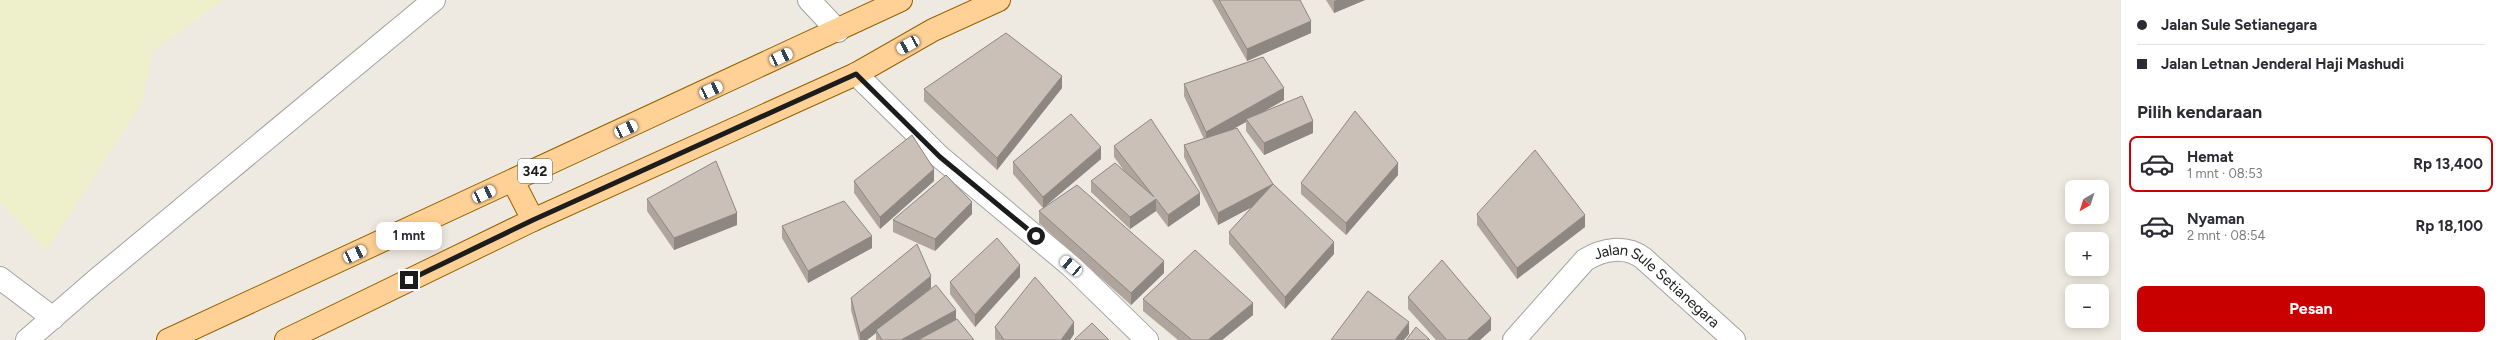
<!DOCTYPE html>
<html lang="id">
<meta charset="utf-8">
<style>
:root{--surface:#fff;--page:#f7f7f7;--text:#2b2b33;--muted:#7c7c81;--line:#e1e1e2;--accent:#c90000}
body{margin:0;font-family:Figtree,sans-serif;background:var(--page);color:var(--text);height:100vh;display:flex;flex-direction:column;font-size:15px;white-space:nowrap}
*{box-sizing:border-box;margin:0}
p{font-size:13px;color:var(--muted)}
.icon{flex:none;width:22px;height:22px;fill:none;stroke:currentColor;stroke-width:2;stroke-linecap:round;stroke-linejoin:round}
.map{position:relative;flex:1;overflow:hidden}
.sheet{display:flex;flex-direction:column;background:var(--surface);width:380px}
.sheet>*{flex:none}
.guide{display:grid;align-content:center;height:88px;padding:0 16px;background:var(--surface)}
.needle{width:26px;rotate:219deg}
.controls{position:absolute;left:2065px;top:180px;display:grid;gap:8px}
.controls a{display:grid;place-items:center;width:44px;height:44px;border-radius:8px;background:var(--surface);box-shadow:0 2px 10px #0003;font-size:20px}
.end{position:absolute;width:18px;height:18px;margin:-9px;border:5px solid #1c1c1c;background:#fff;box-shadow:0 0 0 2px #fff}
.from{border-radius:50%}
.bubble{position:absolute;height:28px;border-radius:8px;background:var(--surface);box-shadow:0 2px 10px #0003;font-size:13px;font-weight:700;line-height:28px;text-align:center}
.car{position:absolute;width:12px;height:24px;margin:-12px -6px;border-radius:5px;box-shadow:0 0 3px 1px #0007;background:linear-gradient(#fff 24%,#345 0 40%,#fff 0 76%,#345 0 86%,#fff 0)}
.guide b{display:flex;align-items:center;gap:14px;height:38px;font-size:15px}
.guide b+b{border-top:1px solid var(--line)}
.guide i{width:10px;height:10px;background:var(--text)}
ul{padding:0;list-style:none}
li{display:flex;align-items:center;gap:12px;height:56px;margin:0 8px 6px;padding:0 8px;border:2px solid transparent;border-radius:8px}
li div{flex:1}
li b{display:block;font-size:15px}
li em{font-style:normal;font-weight:700}
li.on{border-color:var(--accent)}
li>.icon{width:36px;height:36px;stroke-width:1.5}
h2{padding:0 16px;font-size:18px;line-height:48px}
.button{display:flex;gap:8px;margin-top:auto;padding:8px 16px}
.button a{flex:1;height:46px;border-radius:8px;background:var(--accent);color:#fff;font-size:16px;font-weight:700;line-height:46px;text-align:center}
main{display:flex;flex:1;min-height:0}
.map>svg:first-child{display:block}
.farmland{fill:#edf0ca}
.lines{fill:none;stroke-linecap:round;stroke-linejoin:round}
.minor-casing{stroke:#a3a3a3;stroke-width:24}
.major-casing{stroke:#956300;stroke-width:24}
.minor{stroke:#fff;stroke-width:22}
.major{stroke:#ffd196;stroke-width:22}
.wall{fill:#afa59d}
.shaded-wall{fill:#8e8680}
.building{fill:#cbc0b7;stroke:#8e8680}
.route{stroke:#1c1c1c;stroke-width:5}
.labels{text-anchor:middle;dominant-baseline:central;stroke-width:4;stroke-linejoin:round;paint-order:stroke}
.shield{fill:#fff;stroke:#606060;stroke-width:1}
.shield-label{font-size:14px;font-weight:bold;fill:#1c1c1c}
.street-label{font-size:15px;fill:#1c1c1c;stroke:#fff}
</style>
<main>
<div class="map">
<svg width="2121" height="340" viewBox="0 0 2121 340">
<rect width="100%" height="100%" fill="#efeae1"/>
<!-- farmland -->
<polygon class="farmland" points="0,0 223,0 152,52 142,103 46,251 0,202"/>
<g class="lines">
<!-- minor casing -->
<g class="minor-casing">
<g id="minor">
<polyline points="809,0 838,31"/>
<polyline points="856,74 940,157 1071,266 1147,340"/>
<polyline points="0,278 53,318"/>
<polyline points="27,340 95,281 434,0"/>
<path id="s1" d="M1514,340L1585,260C1603,249 1625,245 1643,258L1734,340"/>
</g>
</g>
<!-- major casing -->
<g class="major-casing">
<g id="major">
<polyline points="513,181 533,220"/>
<polyline points="168,340 901,0"/>
<polyline points="286,340 533,220 856,74 933,30 999,0"/>
</g>
</g>
<!-- minor -->
<use href="#minor" class="minor"/>
<!-- major -->
<use href="#major" class="major"/>
</g>
<!-- wall -->
<g class="wall">
<polygon points="1212,0 1300,0 1311,33 1247,61"/>
<polygon points="1326,0 1365,0 1334,13"/>
<polygon points="1184,84 1284,100 1263,112 1313,133 1264,155 1246,131 1246,122 1232,129 1273,184 1334,254 1285,309 1229,244 1229,232 1252,207 1218,225 1184,157 1184,145 1204,139 1184,96"/>
<polygon points="1062,88 997,170 924,101 924,89"/>
<polygon points="1114,146 1200,205 1168,227 1156,211 1130,229 1091,192 1091,181 1125,172 1114,157"/>
<polygon points="1101,159 1047,205 1164,273 1131,305 1039,223 1039,211 1043,208 1013,174 1013,162"/>
<polygon points="1398,175 1346,235 1301,194 1301,183"/>
<polygon points="854,181 934,181 880,229 854,193"/>
<polygon points="647,199 737,225 674,250 647,211"/>
<polygon points="972,214 935,251 893,232 893,220"/>
<polygon points="1477,214 1585,227 1517,279 1477,225"/>
<polygon points="782,226 872,248 808,283 782,238"/>
<polygon points="1020,277 975,327 950,294 950,282"/>
<polygon points="931,288 907,307 956,319 974,340 876,340 876,333 867,340 859,340 851,310 851,298"/>
<polygon points="1408,297 1491,330 1480,340 1436,340 1408,309"/>
<polygon points="1143,299 1253,315 1222,340 1178,340 1143,311"/>
<polygon points="995,327 1074,334 1070,340 996,340 995,339"/>
</g>
<!-- shaded-wall -->
<g class="shaded-wall">
<polygon points="1337,0 1365,0 1334,13 1334,1"/>
<polygon points="1311,21 1311,33 1247,61 1247,49"/>
<polygon points="1062,76 1062,88 997,170 997,158"/>
<polygon points="1284,88 1284,100 1247,121 1246,119 1246,122 1206,144 1206,132"/>
<polygon points="1313,121 1313,133 1264,155 1264,143"/>
<polygon points="1101,147 1101,159 1043,208 1043,197"/>
<polygon points="1398,163 1398,175 1346,235 1346,223"/>
<polygon points="934,169 934,181 880,229 880,217"/>
<polygon points="1273,184 1273,196 1218,225 1218,213"/>
<polygon points="1200,193 1200,205 1168,227 1168,215"/>
<polygon points="1156,199 1156,211 1130,229 1130,217"/>
<polygon points="972,202 972,214 935,251 935,239"/>
<polygon points="737,213 737,225 674,250 674,238"/>
<polygon points="1585,215 1585,227 1517,279 1517,268"/>
<polygon points="872,236 872,248 808,283 808,271"/>
<polygon points="1334,242 1334,254 1285,309 1285,297"/>
<polygon points="1164,261 1164,273 1131,305 1131,293"/>
<polygon points="1020,265 1020,277 975,327 975,315"/>
<polygon points="931,276 931,288 877,332 876,330 876,333 867,340 860,340 860,333"/>
<polygon points="1253,303 1253,315 1222,340 1208,340"/>
<polygon points="956,310 956,321 923,340 901,340"/>
<polygon points="1491,318 1491,330 1480,340 1467,340"/>
<polygon points="1074,322 1074,334 1070,340 1061,340"/>
<polygon points="1409,322 1409,334 1404,340 1395,340"/>
</g>
<!-- building -->
<g class="building">
<polygon points="1219,0 1300,0 1311,21 1247,49"/>
<polygon points="1006,33 1062,76 997,158 924,89"/>
<polygon points="1263,57 1284,88 1206,132 1184,84"/>
<polygon points="1302,96 1313,121 1264,143 1246,119"/>
<polygon points="1355,111 1398,163 1346,223 1301,183"/>
<polygon points="1071,114 1101,147 1043,197 1013,162"/>
<polygon points="1151,119 1200,193 1168,215 1156,199 1130,217 1091,181 1115,163 1154,197 1114,146"/>
<polygon points="1237,128 1273,184 1218,213 1184,145"/>
<polygon points="912,135 934,169 880,217 854,181"/>
<polygon points="1535,150 1585,215 1517,268 1477,214"/>
<polygon points="716,161 737,213 674,238 647,199"/>
<polygon points="946,175 972,202 935,239 893,220"/>
<polygon points="1273,184 1334,242 1285,297 1229,232"/>
<polygon points="1077,185 1164,261 1131,293 1039,211"/>
<polygon points="844,201 872,236 808,271 782,226"/>
<polygon points="997,238 1020,265 975,315 950,282"/>
<polygon points="917,244 931,276 860,333 851,298"/>
<polygon points="1195,250 1253,303 1208,340 1192,340 1143,299"/>
<polygon points="1442,260 1491,318 1467,340 1447,340 1408,297"/>
<polygon points="1035,277 1074,322 1061,340 1004,340 995,327"/>
<polygon points="936,285 956,310 901,340 882,340 876,330"/>
<polygon points="1368,291 1409,322 1395,340 1331,340"/>
<polygon points="957,319 974,340 918,340"/>
<polygon points="1092,323 1109,340 1074,340"/>
<polygon points="1416,327 1430,340 1406,340"/>
</g>
<g class="lines">
<!-- route -->
<polyline class="route" points="409,280 533,220 856,74 940,157 1036,236"/>
</g>
<g class="labels">
<!-- shield labels -->
<rect class="shield" x="518" y="159" width="34" height="24" rx="3"/>
<g class="shield-label">
<text x="535" y="171">342</text>
</g>
<!-- street labels -->
<g class="street-label">
<text stroke="none"><textPath href="#s1" startOffset="193">Jalan Sule Setianegara</textPath></text>
</g>
</g>
</svg>
<div class="controls">
<a><svg class="needle" viewBox="-14 -14 28 28"><path d="M0-13l5 13h-10z" fill="#e53935"/><path d="M0 13l5-13h-10z" fill="#7c7c81"/></svg></a>
<a>+</a>
<a>−</a>
</div>
<i class="end from" style="left:1036px;top:236px"></i>
<i class="end" style="left:409px;top:280px"></i>
<div class="bubble" style="left:376px;top:222px;width:66px">1 mnt</div>
<i class="car" style="left:908px;top:45px;rotate:241deg"></i>
<i class="car" style="left:781px;top:57px;rotate:65deg"></i>
<i class="car" style="left:711px;top:90px;rotate:65deg"></i>
<i class="car" style="left:626px;top:129px;rotate:65deg"></i>
<i class="car" style="left:484px;top:194px;rotate:65deg"></i>
<i class="car" style="left:355px;top:254px;rotate:65deg"></i>
<i class="car" style="left:1071px;top:266px;rotate:310deg"></i>
</div>
<section class="sheet">
<div class="guide">
<b><i class="from"></i>Jalan Sule Setianegara</b>
<b><i></i>Jalan Letnan Jenderal Haji Mashudi</b>
</div>
<h2>Pilih kendaraan</h2>
<ul>
<li class="on"><svg class="icon" aria-label="car" viewBox="0 0 24 24"><path d="M5 17H2v-5l4-1 3-4h7l3 4 3 1v5h-3M9 17h6M6 11h13"/><circle cx="7" cy="17" r="2"/><circle cx="17" cy="17" r="2"/></svg><div><b>Hemat</b><p>1 mnt · 08:53</p></div><em>Rp 13,400</em></li>
<li><svg class="icon" aria-label="car" viewBox="0 0 24 24"><path d="M5 17H2v-5l4-1 3-4h7l3 4 3 1v5h-3M9 17h6M6 11h13"/><circle cx="7" cy="17" r="2"/><circle cx="17" cy="17" r="2"/></svg><div><b>Nyaman</b><p>2 mnt · 08:54</p></div><em>Rp 18,100</em></li>
</ul>
<div class="button"><a>Pesan</a></div>
</section>
</main>
